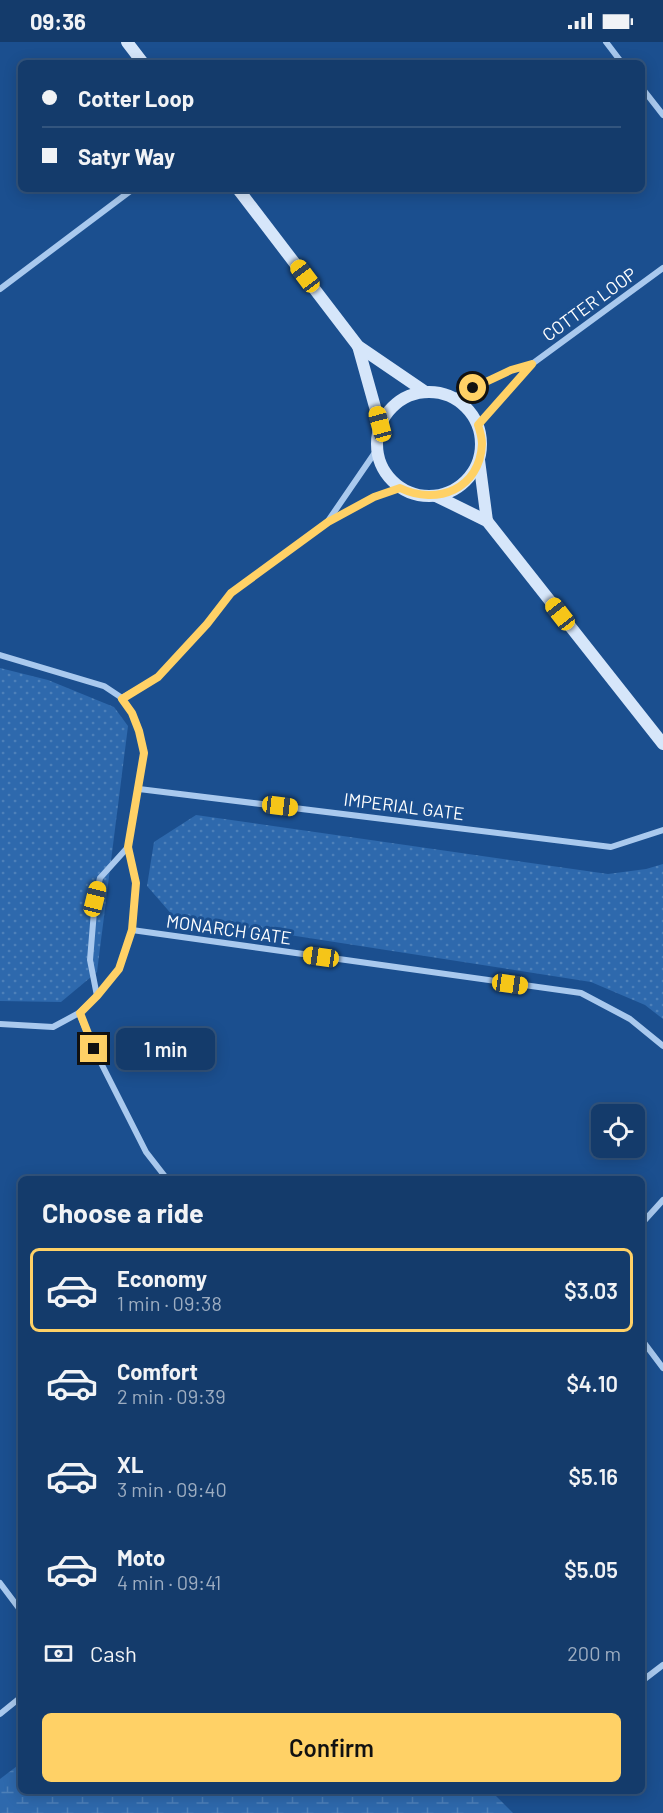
<!DOCTYPE html>
<meta charset="utf-8">
<style>
:root{--surface:#143b6b;--page:#1d4271;--text:#f1f3f6;--muted:#9dadc1;--line:#33557e;--accent:#ffd166}
body{margin:0;font-family:Barlow,sans-serif;background:var(--page);color:var(--text);height:100vh;display:flex;flex-direction:column;font-size:22px;white-space:nowrap}
*{box-sizing:border-box;margin:0}
p{font-size:20px;color:var(--muted)}
.icon{flex:none;width:33px;height:33px;fill:none;stroke:currentColor;stroke-width:2;stroke-linecap:round;stroke-linejoin:round}
.map{position:relative;flex:1;overflow:hidden}
.side{position:absolute;left:18px;top:1134px;width:627px;height:618px;display:flex;flex-direction:column;background:var(--surface);border-radius:9px;box-shadow:0 3px 15px #0003,0 0 0 2px var(--line)}
.side>*{flex:none}
.top-card{position:absolute;left:18px;top:18px;width:627px;height:132px;border-radius:9px;box-shadow:0 3px 15px #0003,0 0 0 2px var(--line);display:grid;align-content:center;height:132px;padding:0 24px;background:var(--surface)}
.fabs{position:absolute;left:591px;top:1062px;display:grid;gap:12px}
.fabs a{display:grid;place-items:center;width:54px;height:54px;border-radius:9px;background:var(--surface);box-shadow:0 3px 15px #0003,0 0 0 2px var(--line);font-size:30px}
.end{position:absolute;width:27px;height:27px;margin:-14px;border:8px solid #ffd166;background:#111;box-shadow:0 0 0 3px #111}
.from{border-radius:50%}
.bubble{position:absolute;height:42px;border-radius:9px;background:var(--surface);box-shadow:0 3px 15px #0003,0 0 0 2px var(--line);font-size:20px;font-weight:600;line-height:42px;text-align:center}
.car{position:absolute;width:18px;height:36px;margin:-18px -9px;border-radius:8px;box-shadow:0 0 4px 2px #0007;background:linear-gradient(#f5c518 24%,#345 0 40%,#f5c518 0 76%,#345 0 86%,#f5c518 0)}
.top-card b{display:flex;align-items:center;gap:21px;height:57px;font-size:22px}
.top-card b+b{border-top:2px solid var(--line)}
.top-card i{width:15px;height:15px;background:var(--text)}
ul{padding:0;list-style:none}
li{display:flex;align-items:center;gap:18px;height:84px;margin:0 12px 9px;padding:0 12px;border:3px solid transparent;border-radius:9px}
li div{flex:1}
li b{display:block;font-size:22px}
li em{font-style:normal;font-weight:600}
li.on{border-color:var(--accent)}
li>.icon{width:54px;height:54px;stroke-width:1.5}
h2{padding:0 24px;font-size:27px;line-height:72px}
.pay{display:flex;align-items:center;gap:15px;height:66px;padding:0 24px;font-size:22px}
.pay p{margin-inline-start:auto}
.cta{display:flex;gap:12px;margin-top:auto;padding:12px 24px}
.cta a{flex:1;height:69px;border-radius:9px;background:var(--accent);color:#111;font-size:24px;font-weight:600;line-height:69px;text-align:center}
.status{display:flex;justify-content:space-between;align-items:center;height:42px;padding:0 30px;background:var(--surface);direction:ltr}
.status svg{height:16px;fill:currentColor}
.map>svg:first-child{display:block}
.wetland{fill:url(#wetland-marsh)}
.park{fill:url(#park-dots)}
.lines{fill:none;stroke-linecap:round;stroke-linejoin:round}
.street{stroke:#a9c9ee;stroke-width:6}
.secondary{stroke:#d6e6fa;stroke-width:12}
.route{stroke:#ffd166;stroke-width:8}
.labels{text-anchor:middle;dominant-baseline:central;stroke-width:6;stroke-linejoin:round;paint-order:stroke}
.street-label{font-size:18px;fill:#fff;stroke:#1b4f8f}
</style>
<div class="status"><b>09:36</b><svg viewBox="0 0 49 12"><path d="M0 12V9h3v3zM5 12V6h3v6zM10 12V3h3v9zM15 12V0h3v12zM26 1h20v11H26zM47 4h2v5h-2z"/></svg></div>
<div class="map">
<svg width="663" height="1771" viewBox="0 0 663 1771">
<defs>
<pattern id="wetland-marsh" width="20" height="14" patternUnits="userSpaceOnUse" patternTransform="scale(1.5)"><rect width="20" height="14" fill="#2e69ad"/><path d="M1 5h8M5 5V1M11 12h8M15 12V8" fill="none" stroke="#4d80b9"/></pattern>
<pattern id="park-dots" width="8" height="8" patternUnits="userSpaceOnUse" patternTransform="scale(1.5)"><rect width="8" height="8" fill="#2e69ad"/><path d="M2 2h.1M6 6h.1" fill="none" stroke="#4d80b9" stroke-width="1.8" stroke-linecap="round"/></pattern>
</defs>
<rect width="100%" height="100%" fill="#1b4f8f"/>
<!-- wetland -->
<polygon class="wetland" points="21,1721 21,1749 491,1749 513,1771 0,1771 0,1737"/>
<!-- park -->
<g class="park">
<polygon points="0,626 48,638 114,665 128,684 97,930 61,960 0,959"/>
<polygon points="196,773 608,832 646,827 663,822 663,977 645,963 591,940 174,875 147,844 154,800"/>
</g>
<g class="lines">
<!-- street -->
<g class="street">
<polyline points="606,0 622,21"/>
<polyline points="642,46 663,73"/>
<polyline points="0,247 133,147"/>
<polyline points="454,355 511,328 531,322"/>
<polyline points="478,383 532,322 663,226"/>
<polyline points="328,479 376,409"/>
<polyline points="0,613 104,644 122,656"/>
<polyline points="139,747 611,805 663,788"/>
<polyline points="132,888 581,951 630,977 663,1004"/>
<polyline points="97,954 90,918 95,857 100,836 128,805"/>
<polyline points="79,971 94,1007 146,1110 167,1137"/>
<polyline points="0,982 53,985 79,971 97,954 119,927 132,888 136,841 128,805 144,711 139,689 132,671 122,656 158,635 207,582 231,551 328,480 374,455 400,446"/>
<polyline points="644,1179 663,1158"/>
<polyline points="642,1298 663,1326"/>
<polyline points="0,1541 21,1569"/>
<polyline points="642,1639 663,1623"/>
<polyline points="0,1672 21,1655"/>
</g>
<!-- secondary -->
<g class="secondary">
<polyline points="127,0 143,21"/>
<polyline points="238,147 358,304 424,349"/>
<polyline points="358,304 380,383"/>
<circle cx="429" cy="402" r="52"/>
<polyline points="479,418 487,479"/>
<polyline points="436,454 487,479 663,702"/>
</g>
</g>
<g class="lines">
<!-- route -->
<path class="route" d="M94,1007L80,971L97,954L119,927L132,888L136,841L128,805L144,711L139,689L132,671L122,657L158,635L207,582L231,551L328,480L374,455L400,446C437,464 480,447 482,402C482,396 480,389 478,383L532,322L511,328L473,346"/>
</g>
<g class="labels">
<!-- street labels -->
<g class="street-label">
<text transform="translate(589 262) rotate(-36)">COTTER LOOP</text>
<text transform="translate(404 764) rotate(7)">IMPERIAL GATE</text>
<text transform="translate(229 887) rotate(8)">MONARCH GATE</text>
</g>
</g>
</svg>
<div class="fabs">
<a><svg class="icon" aria-label="locate" viewBox="0 0 24 24"><circle cx="12" cy="12" r="6"/><path d="M12 2v4M12 18v4M2 12h4M18 12h4"/></svg></a>
</div>
<i class="end from" style="left:473px;top:346px"></i>
<i class="end" style="left:94px;top:1007px"></i>
<div class="bubble" style="left:116px;top:986px;width:99px">1 min</div>
<i class="car" style="left:305px;top:234px;rotate:323deg"></i>
<i class="car" style="left:380px;top:382px;rotate:345deg"></i>
<i class="car" style="left:560px;top:572px;rotate:322deg"></i>
<i class="car" style="left:280px;top:764px;rotate:97deg"></i>
<i class="car" style="left:95px;top:857px;rotate:14deg"></i>
<i class="car" style="left:321px;top:915px;rotate:278deg"></i>
<i class="car" style="left:510px;top:942px;rotate:98deg"></i>
<div class="top-card">
<b><i class="from"></i>Cotter Loop</b>
<b><i></i>Satyr Way</b>
</div>
<section class="side">
<h2>Choose a ride</h2>
<ul>
<li class="on"><svg class="icon" aria-label="car" viewBox="0 0 24 24"><path d="M5 17H2v-5l4-1 3-4h7l3 4 3 1v5h-3M9 17h6M6 11h13"/><circle cx="7" cy="17" r="2"/><circle cx="17" cy="17" r="2"/></svg><div><b>Economy</b><p>1 min · 09:38</p></div><em>$3.03</em></li>
<li><svg class="icon" aria-label="car" viewBox="0 0 24 24"><path d="M5 17H2v-5l4-1 3-4h7l3 4 3 1v5h-3M9 17h6M6 11h13"/><circle cx="7" cy="17" r="2"/><circle cx="17" cy="17" r="2"/></svg><div><b>Comfort</b><p>2 min · 09:39</p></div><em>$4.10</em></li>
<li><svg class="icon" aria-label="car" viewBox="0 0 24 24"><path d="M5 17H2v-5l4-1 3-4h7l3 4 3 1v5h-3M9 17h6M6 11h13"/><circle cx="7" cy="17" r="2"/><circle cx="17" cy="17" r="2"/></svg><div><b>XL</b><p>3 min · 09:40</p></div><em>$5.16</em></li>
<li><svg class="icon" aria-label="car" viewBox="0 0 24 24"><path d="M5 17H2v-5l4-1 3-4h7l3 4 3 1v5h-3M9 17h6M6 11h13"/><circle cx="7" cy="17" r="2"/><circle cx="17" cy="17" r="2"/></svg><div><b>Moto</b><p>4 min · 09:41</p></div><em>$5.05</em></li>
</ul>
<div class="pay"><svg class="icon" aria-label="cash" viewBox="0 0 24 24"><path d="M3 7h18v10H3z"/><circle cx="12" cy="12" r="2"/></svg>Cash<p>200 m</p></div>
<div class="cta"><a>Confirm</a></div>
</section>
</div>
